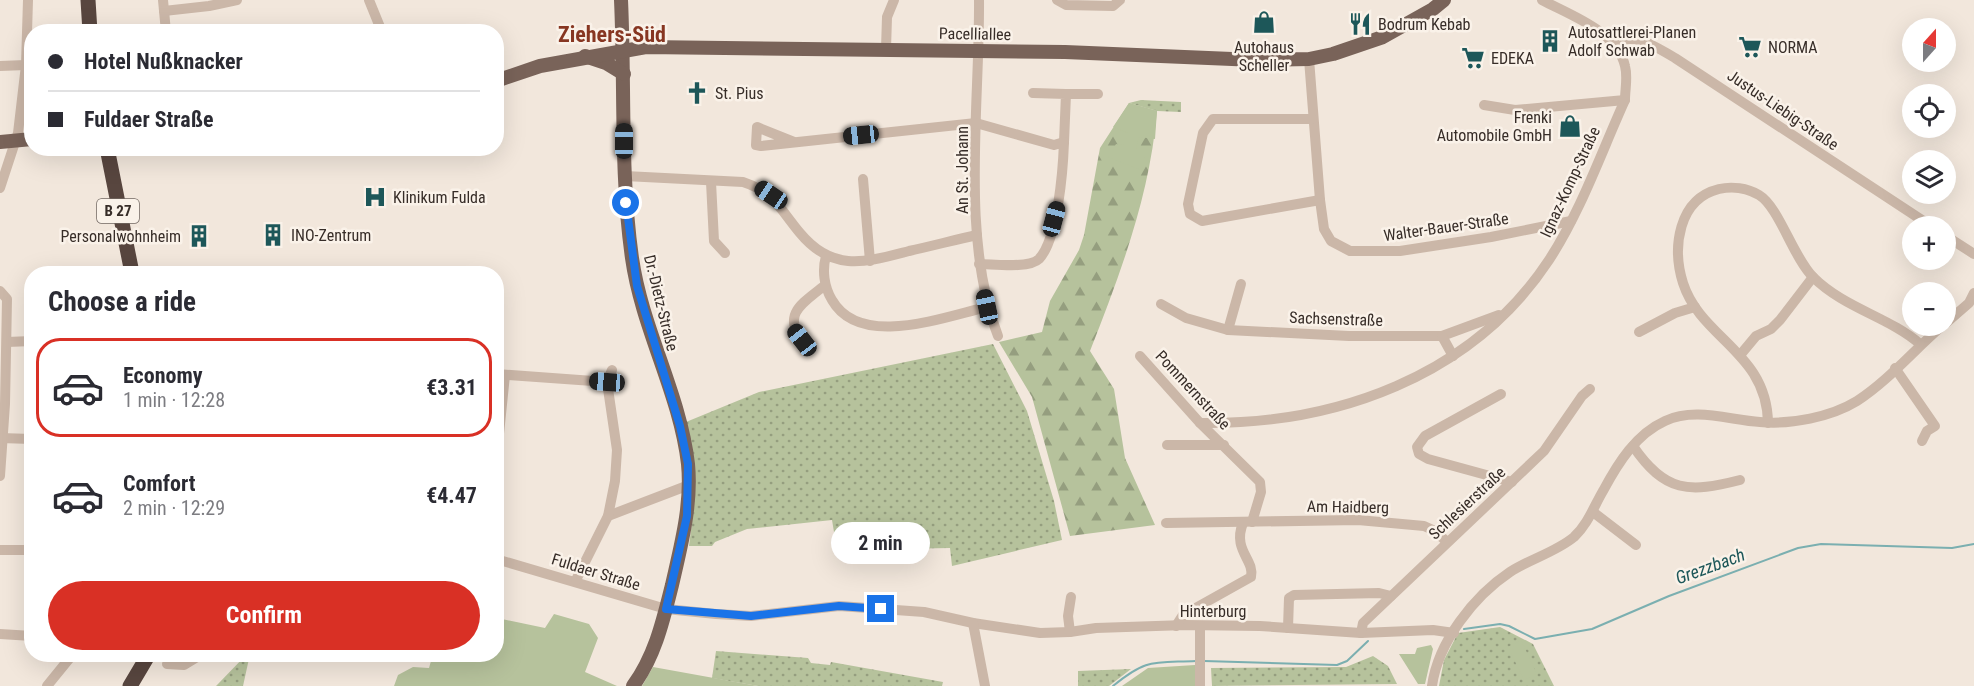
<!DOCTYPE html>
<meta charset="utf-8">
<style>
:root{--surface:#fff;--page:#f7f7f7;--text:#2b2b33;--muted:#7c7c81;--line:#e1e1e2;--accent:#d93025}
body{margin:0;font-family:"Roboto Condensed",sans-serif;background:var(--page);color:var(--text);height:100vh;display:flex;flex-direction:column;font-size:22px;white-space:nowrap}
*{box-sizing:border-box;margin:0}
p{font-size:20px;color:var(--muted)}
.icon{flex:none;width:33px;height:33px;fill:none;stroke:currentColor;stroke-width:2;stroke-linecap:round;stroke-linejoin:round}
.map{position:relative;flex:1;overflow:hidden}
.panel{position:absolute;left:24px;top:266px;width:480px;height:396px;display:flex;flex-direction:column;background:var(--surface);border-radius:24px;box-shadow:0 6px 24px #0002}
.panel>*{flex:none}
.banner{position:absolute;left:24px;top:24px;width:480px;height:132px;border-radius:24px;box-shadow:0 6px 24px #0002;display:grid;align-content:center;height:132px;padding:0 24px;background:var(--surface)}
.needle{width:39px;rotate:21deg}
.fabs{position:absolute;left:1902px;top:18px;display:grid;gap:12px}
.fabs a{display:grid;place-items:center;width:54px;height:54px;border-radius:50%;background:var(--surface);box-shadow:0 6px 24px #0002;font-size:30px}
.end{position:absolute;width:27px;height:27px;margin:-14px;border:8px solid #1a73e8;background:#fff;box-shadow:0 0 0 3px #fff}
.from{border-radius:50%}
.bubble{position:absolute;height:42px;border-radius:21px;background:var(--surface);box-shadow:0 6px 24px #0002;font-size:20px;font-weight:700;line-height:42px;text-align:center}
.car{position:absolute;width:18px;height:36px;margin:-18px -9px;border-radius:8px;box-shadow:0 0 4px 2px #0007;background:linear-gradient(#222 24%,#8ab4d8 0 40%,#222 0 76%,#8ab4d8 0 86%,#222 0)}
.banner b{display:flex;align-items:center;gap:21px;height:57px;font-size:22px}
.banner b+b{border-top:2px solid var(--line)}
.banner i{width:15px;height:15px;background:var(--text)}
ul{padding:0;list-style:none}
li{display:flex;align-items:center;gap:18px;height:99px;margin:0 12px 9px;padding:0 12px;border:3px solid transparent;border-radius:24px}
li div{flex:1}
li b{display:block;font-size:22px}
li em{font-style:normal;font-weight:700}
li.on{border-color:var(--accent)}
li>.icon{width:54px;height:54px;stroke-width:1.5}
h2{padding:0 24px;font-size:27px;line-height:72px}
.action{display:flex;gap:12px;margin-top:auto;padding:12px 24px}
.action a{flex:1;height:69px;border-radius:36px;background:var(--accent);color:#fff;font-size:24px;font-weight:700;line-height:69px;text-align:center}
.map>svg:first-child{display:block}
.grass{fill:url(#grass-dots)}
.forest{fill:url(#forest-firs)}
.park{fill:#b6c29c}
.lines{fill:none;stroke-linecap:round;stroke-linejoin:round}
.stream{stroke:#7bafb0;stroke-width:2}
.minor{stroke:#cbb7a8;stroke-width:10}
.major{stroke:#796359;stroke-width:14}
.highway{stroke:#58463f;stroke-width:15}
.route{stroke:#1a73e8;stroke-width:8}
.labels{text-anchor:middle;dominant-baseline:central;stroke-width:5;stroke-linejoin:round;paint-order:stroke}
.shield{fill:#faf2e9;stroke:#726862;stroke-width:1.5}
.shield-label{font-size:15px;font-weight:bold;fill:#372d28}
.poi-label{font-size:16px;fill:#372d28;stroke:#faf2e9;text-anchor:start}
.street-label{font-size:16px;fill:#372d28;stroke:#faf2e9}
.water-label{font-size:18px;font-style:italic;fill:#1d5759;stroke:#faf2e9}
.district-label{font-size:22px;font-weight:bold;fill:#873621;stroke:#faf2e9}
</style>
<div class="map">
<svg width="1974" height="686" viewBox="0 0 1974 686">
<defs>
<pattern id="grass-dots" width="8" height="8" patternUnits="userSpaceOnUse" patternTransform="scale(1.5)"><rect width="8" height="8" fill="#b6c29c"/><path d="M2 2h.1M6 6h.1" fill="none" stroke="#959e7f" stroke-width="1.8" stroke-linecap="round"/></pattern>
<pattern id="forest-firs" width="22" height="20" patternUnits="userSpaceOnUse" patternTransform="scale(1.5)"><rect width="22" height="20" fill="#b6c29c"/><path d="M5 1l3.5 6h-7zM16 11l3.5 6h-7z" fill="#959e7f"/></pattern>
</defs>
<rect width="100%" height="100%" fill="#f2e7dc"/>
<!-- grass -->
<g class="grass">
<polygon points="1141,100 1181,102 1181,112 1157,111 1129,103"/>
<polygon points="993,344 1027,411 1054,501 1062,540 952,566 950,548 837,550 832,520 747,529 715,542 712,546 689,546 693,514 686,422 759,392"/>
<polygon points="1500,627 1533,644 1554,686 1439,686 1444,660 1458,633"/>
<polygon points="716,651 808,658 811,663 830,665 831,662 943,682 942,686 758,686 712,678"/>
<polygon points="247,654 250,654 243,686 216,686"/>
<polygon points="1373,656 1388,666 1397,684 1212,686 1211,668 1346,667"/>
<polygon points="1131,669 1109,686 1078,686 1078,671"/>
</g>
<!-- forest -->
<path class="forest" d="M1129,103L1157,111C1150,195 1121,272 1090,351L1114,389L1125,458L1155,525L1070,536L1032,397L999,342L1042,332L1050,301L1079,250L1084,235L1100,148Z"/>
<!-- park -->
<g class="park">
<polygon points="1129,103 1157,111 1155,139 1139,137 1136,148 1145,158 1141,170 1108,157 1116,144 1124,145 1128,133 1113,127"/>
<polygon points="554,614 589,624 598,638 585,672 617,686 394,686 398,675 413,667 429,668 433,654 496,654 497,618 545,628"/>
<polygon points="1521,640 1537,674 1524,680 1508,647"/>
<polygon points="1431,645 1433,649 1425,684 1418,684 1399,654 1415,654 1417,648"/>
<polygon points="1195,665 1196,686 1122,686 1148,668"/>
<polygon points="653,667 758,686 642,686"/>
</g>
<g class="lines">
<!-- stream -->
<g class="stream">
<polyline points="1464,629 1500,624 1509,626 1535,639 1592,629 1669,596 1798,548 1821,544 1952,548 1974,544"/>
<polyline points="1204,661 1337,665 1347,661 1368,641"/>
<path d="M1113,686C1147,658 1153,663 1196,661"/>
</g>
<!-- minor -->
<g class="minor">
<polyline points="163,0 166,32"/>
<polyline points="369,0 382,32"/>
<path d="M979,0C980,106 960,237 998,336"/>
<polyline points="1057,0 1066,5 1113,6 1120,0"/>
<polyline points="164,11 209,6 237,0"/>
<path d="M1612,44C1635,31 1654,46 1675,58L1931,226"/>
<polyline points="886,49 887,17 894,0"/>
<polyline points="1309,59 1320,200 1324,229 1331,241 1350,251 1400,251 1491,237 1571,221"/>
<polyline points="0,66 26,65"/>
<polyline points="1033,93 1066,94 1064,142"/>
<polyline points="1066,94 1098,94"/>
<polyline points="1484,105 1515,110 1625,100"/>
<polyline points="1312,119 1213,119 1203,133 1188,204 1190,214 1202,221 1320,200"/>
<path d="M794,142L757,127L756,145L761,146L976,123L1054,145L1064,142C1063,169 1058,239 1039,259C1029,269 993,264 979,264"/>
<path d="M625,176L743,182C774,192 780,209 800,233C833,273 866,262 909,251C932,246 954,240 977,235"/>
<polyline points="863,179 870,261"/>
<polyline points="711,182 714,241 725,253"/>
<polyline points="0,188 18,133 26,65 28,0"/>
<polyline points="1946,236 1974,254"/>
<path d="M826,256C822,270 824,287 832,300C860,349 943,317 987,307"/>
<polyline points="0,291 7,299 5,404 0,476"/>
<polyline points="1161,304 1186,318 1228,330 1349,336 1442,336 1499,315"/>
<polyline points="1946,323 1969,303 1974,293"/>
<polyline points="1228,330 1241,284"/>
<polyline points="1639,332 1675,313 1695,307"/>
<polyline points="1442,336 1453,356"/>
<path d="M802,340C781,313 805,302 825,285"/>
<polyline points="7,342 32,341"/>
<polyline points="1741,354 1756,336 1771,329 1780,320 1813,277"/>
<polyline points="1140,356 1200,423 1260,482 1261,492 1252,522"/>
<polyline points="1895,368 1935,426 1927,431 1922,441"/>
<polyline points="496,374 607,382"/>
<polyline points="1501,394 1425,436 1417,447 1419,454 1428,459 1512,482"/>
<path d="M1200,423C1335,425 1472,377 1549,260C1581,211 1601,153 1625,100C1625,89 1628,77 1625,66C1617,31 1570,15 1542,0"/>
<path d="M1768,423C1767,352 1701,339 1683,283C1672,248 1678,199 1719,189C1732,186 1747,188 1759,195C1779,207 1793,257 1813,277C1844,308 1889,317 1920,344"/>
<polyline points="0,438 32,439"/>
<polyline points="1167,445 1224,445"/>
<path d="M1633,446C1665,493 1689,493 1740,480"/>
<polyline points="496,463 505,375"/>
<polyline points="1593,512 1636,545"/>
<polyline points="608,516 689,485"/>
<polyline points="1166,523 1358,520 1424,526 1435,531 1447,542"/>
<polyline points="0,550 32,550"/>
<polyline points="496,559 666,609 716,614 751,616 839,606 924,612 973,623 1040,633 1070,632 1096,628 1186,625 1260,626 1361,633 1433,630 1454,633"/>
<polyline points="576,580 608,516 615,481 617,450 607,382 612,370"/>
<polyline points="973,623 985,686"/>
<path d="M1176,626L1183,615L1251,577C1255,560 1232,550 1243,523"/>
<polyline points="1200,626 1200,686"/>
<polyline points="1288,628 1289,598 1294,595 1379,593 1391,596"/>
<polyline points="1070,632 1068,616 1071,597"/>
<polyline points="1361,633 1363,623 1544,451 1582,396 1590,389"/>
<polyline points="0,634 32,636"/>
<polyline points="167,664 184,665 202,654"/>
<polyline points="47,686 73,654"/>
<path d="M1432,686C1438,642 1474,596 1510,572C1530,559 1556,552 1574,537C1588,524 1594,506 1603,491C1618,463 1636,434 1665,421C1695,407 1729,420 1760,422C1790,425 1831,417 1857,401C1888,381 1914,350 1942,326"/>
</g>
<!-- major -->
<g class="major">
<path d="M621,0C625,86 620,173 632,258C642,329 680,394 688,464C692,505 681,545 672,585C663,621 655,656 633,686"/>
<polyline points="585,56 606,63 624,74"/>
<polyline points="496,81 540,66 646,47 1065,52 1256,60 1309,59 1333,54 1383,37 1433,9 1444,0"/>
<polyline points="0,142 32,139"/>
</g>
<!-- highway -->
<g class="highway">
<polyline points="88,0 90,32"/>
<polyline points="107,148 132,273"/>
<polyline points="130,686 149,654"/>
</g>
</g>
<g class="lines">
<!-- route -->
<polyline class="route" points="626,203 637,286 680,426 688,464 687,516 666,609 751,616 839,606 881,609"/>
</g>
<!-- icons -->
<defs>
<g id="shop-bare" transform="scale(1.8)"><path d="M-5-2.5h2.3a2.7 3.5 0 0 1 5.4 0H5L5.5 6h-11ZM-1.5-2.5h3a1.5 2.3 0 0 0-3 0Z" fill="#1d5759" stroke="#faf2e9" stroke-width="2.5" paint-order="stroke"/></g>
<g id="restaurant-bare" transform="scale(1.8)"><path d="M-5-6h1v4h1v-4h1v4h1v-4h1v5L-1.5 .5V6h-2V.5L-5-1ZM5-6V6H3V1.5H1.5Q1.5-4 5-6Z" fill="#1d5759" stroke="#faf2e9" stroke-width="2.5" paint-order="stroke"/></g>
<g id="building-bare" transform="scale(1.8)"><path d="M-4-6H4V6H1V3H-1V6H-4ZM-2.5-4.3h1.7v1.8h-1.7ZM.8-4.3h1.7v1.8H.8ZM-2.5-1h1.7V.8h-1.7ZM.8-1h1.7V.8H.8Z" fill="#1d5759" stroke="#faf2e9" stroke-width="2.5" paint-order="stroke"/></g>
<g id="supermarket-bare" transform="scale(1.8)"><path d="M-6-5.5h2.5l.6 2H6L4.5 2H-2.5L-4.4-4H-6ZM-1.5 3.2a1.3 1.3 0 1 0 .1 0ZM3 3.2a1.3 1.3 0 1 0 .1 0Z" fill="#1d5759" stroke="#faf2e9" stroke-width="2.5" paint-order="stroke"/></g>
<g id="church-bare" transform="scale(1.8)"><path d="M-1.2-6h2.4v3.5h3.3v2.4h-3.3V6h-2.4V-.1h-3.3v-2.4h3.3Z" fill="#1d5759" stroke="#faf2e9" stroke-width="2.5" paint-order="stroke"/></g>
<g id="hospital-bare" transform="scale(1.8)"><path d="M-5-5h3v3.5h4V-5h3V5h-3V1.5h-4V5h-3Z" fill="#1d5759" stroke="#faf2e9" stroke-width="2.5" paint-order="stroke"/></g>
</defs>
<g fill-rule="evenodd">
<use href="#shop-bare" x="1264" y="22"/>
<use href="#restaurant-bare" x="1360" y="24"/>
<use href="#building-bare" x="1550" y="41"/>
<use href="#supermarket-bare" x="1750" y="47"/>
<use href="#supermarket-bare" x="1473" y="58"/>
<use href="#church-bare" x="697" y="93"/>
<use href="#shop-bare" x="1570" y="126"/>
<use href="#hospital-bare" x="375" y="197"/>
<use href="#building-bare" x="273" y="235"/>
<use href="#building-bare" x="199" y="236"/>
</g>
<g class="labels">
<!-- shield labels -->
<rect class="shield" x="97" y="199" width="42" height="24" rx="4.5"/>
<g class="shield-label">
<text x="118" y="211">B 27</text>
</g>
<!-- poi labels -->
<g class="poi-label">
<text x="1378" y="24">Bodrum Kebab</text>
<text x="1568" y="32">Autosattlerei-Planen<tspan x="1568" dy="18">Adolf Schwab</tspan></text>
<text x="1264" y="47" text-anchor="middle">Autohaus<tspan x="1264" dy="18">Scheller</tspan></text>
<text x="1768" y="47">NORMA</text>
<text x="1491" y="58">EDEKA</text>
<text x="715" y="93">St. Pius</text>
<text x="1552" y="117" text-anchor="end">Frenki<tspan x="1552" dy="18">Automobile GmbH</tspan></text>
<text x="393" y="197">Klinikum Fulda</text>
<text x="291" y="235">INO-Zentrum</text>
<text x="181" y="236" text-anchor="end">Personalwohnheim</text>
</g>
<!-- street labels -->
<g class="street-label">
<text transform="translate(975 34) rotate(1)">Pacelliallee</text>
<text transform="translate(1783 110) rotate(34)">Justus-Liebig-Straße</text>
<text transform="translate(962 170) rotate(-90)">An St. Johann</text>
<text transform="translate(1570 182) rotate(-65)">Ignaz-Komp-Straße</text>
<text transform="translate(1446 227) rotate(-8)">Walter-Bauer-Straße</text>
<text transform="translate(661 303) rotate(76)">Dr.-Dietz-Straße</text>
<text transform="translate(1336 319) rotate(2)">Sachsenstraße</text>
<text transform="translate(1193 390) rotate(47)">Pommernstraße</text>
<text transform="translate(1467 503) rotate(-43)">Schlesierstraße</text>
<text transform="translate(1348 507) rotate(1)">Am Haidberg</text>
<text transform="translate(596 572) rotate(17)">Fuldaer Straße</text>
<text x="1213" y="611">Hinterburg</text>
</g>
<!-- water labels -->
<g class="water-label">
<text transform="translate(1710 566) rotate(-20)">Grezzbach</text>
</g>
<!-- district labels -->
<g class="district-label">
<text x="612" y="34">Ziehers-Süd</text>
</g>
</g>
</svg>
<div class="fabs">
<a><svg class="needle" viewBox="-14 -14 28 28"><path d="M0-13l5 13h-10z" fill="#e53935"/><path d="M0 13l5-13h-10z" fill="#7c7c81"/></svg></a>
<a><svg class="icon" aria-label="locate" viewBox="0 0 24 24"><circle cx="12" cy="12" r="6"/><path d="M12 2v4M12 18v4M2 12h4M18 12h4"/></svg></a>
<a><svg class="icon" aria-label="layers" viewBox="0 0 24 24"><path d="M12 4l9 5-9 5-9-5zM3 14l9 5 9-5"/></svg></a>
<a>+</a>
<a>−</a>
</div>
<i class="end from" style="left:626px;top:203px"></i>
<i class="end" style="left:881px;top:609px"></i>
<div class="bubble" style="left:831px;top:522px;width:99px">2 min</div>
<i class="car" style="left:861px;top:135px;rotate:264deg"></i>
<i class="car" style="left:624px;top:141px;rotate:0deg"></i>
<i class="car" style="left:771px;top:195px;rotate:304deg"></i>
<i class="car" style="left:1054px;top:219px;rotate:15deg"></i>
<i class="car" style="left:987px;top:307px;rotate:348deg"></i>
<i class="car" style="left:802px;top:340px;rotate:322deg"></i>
<i class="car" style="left:607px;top:382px;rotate:274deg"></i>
<div class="banner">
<b><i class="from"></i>Hotel Nußknacker</b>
<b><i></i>Fuldaer Straße</b>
</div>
<section class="panel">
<h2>Choose a ride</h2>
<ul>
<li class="on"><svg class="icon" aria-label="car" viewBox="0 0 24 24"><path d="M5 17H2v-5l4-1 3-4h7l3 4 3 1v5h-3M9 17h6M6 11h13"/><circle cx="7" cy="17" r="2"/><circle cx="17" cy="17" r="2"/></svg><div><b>Economy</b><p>1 min · 12:28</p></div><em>€3.31</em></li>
<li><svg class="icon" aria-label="car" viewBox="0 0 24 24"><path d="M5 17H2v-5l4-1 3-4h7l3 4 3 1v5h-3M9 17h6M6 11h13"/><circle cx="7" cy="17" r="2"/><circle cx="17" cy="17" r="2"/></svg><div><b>Comfort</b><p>2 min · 12:29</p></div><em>€4.47</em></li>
</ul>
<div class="action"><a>Confirm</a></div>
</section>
</div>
